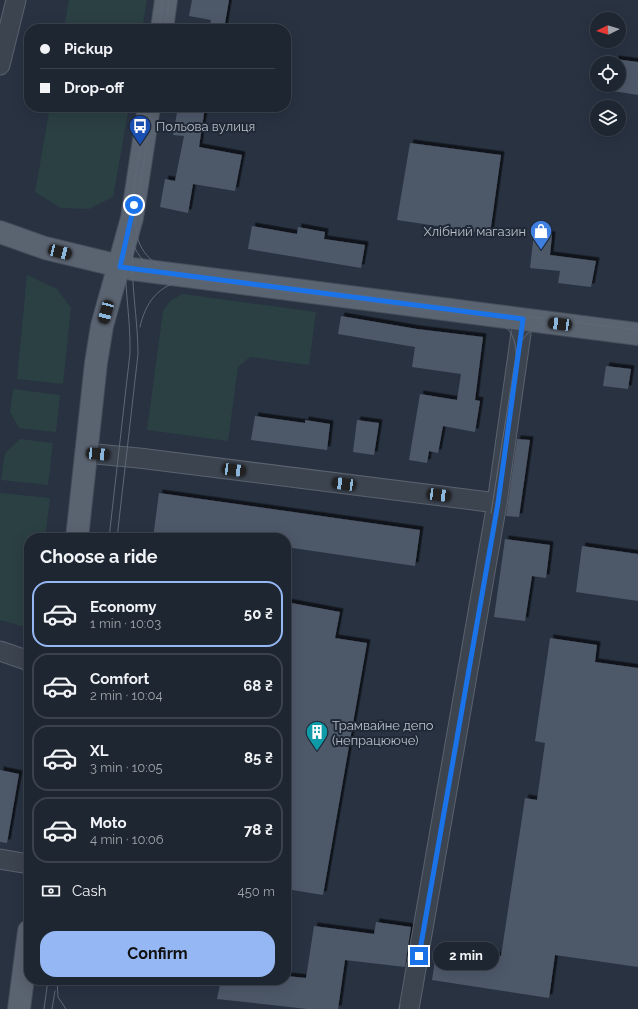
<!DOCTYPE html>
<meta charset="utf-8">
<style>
:root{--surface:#1e2631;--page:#262e39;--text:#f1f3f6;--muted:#a1a5ab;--line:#3c434d;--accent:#95b7f3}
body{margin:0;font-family:Raleway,sans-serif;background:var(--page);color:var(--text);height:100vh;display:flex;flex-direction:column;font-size:15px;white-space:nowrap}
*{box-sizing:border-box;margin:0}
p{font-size:13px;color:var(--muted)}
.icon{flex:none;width:22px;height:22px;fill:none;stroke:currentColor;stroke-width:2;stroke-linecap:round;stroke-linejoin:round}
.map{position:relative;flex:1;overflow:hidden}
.side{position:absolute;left:24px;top:533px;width:267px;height:452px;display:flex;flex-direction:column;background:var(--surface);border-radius:16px;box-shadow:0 4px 16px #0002,0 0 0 1px var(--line)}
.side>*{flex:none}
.guide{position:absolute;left:24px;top:24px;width:267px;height:88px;border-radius:16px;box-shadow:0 4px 16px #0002,0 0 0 1px var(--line);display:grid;align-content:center;height:88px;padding:0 16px;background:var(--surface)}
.needle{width:26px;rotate:265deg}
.buttons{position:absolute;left:590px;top:12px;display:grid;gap:8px}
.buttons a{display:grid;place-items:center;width:36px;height:36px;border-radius:50%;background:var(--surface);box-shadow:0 4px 16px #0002,0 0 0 1px var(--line);font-size:20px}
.end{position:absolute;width:18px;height:18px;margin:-9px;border:5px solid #1a73e8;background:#fff;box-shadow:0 0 0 2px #fff}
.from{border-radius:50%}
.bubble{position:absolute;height:28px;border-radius:14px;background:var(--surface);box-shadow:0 4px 16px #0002,0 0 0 1px var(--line);font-size:13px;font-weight:700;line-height:28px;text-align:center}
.car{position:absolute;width:12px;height:24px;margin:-12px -6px;border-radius:5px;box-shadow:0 0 3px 1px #0007;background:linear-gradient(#222 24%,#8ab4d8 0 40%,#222 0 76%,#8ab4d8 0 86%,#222 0)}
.guide b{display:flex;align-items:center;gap:14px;height:38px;font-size:15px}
.guide b+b{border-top:1px solid var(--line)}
.guide i{width:10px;height:10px;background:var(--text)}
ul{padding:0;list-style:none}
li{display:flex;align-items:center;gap:12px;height:66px;margin:0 8px 6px;padding:0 8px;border:2px solid var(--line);border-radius:16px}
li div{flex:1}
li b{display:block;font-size:15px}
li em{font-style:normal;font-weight:700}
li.current{border-color:var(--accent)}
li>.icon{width:36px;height:36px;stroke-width:1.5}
h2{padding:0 16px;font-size:18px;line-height:48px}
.pay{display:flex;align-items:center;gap:10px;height:44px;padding:0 16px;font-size:15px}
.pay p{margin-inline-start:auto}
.cta{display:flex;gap:8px;margin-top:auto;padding:8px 16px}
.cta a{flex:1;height:46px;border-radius:16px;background:var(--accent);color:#111;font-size:16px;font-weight:700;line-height:46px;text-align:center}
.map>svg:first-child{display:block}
.green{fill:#2b4043}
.building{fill:#4e5869;filter:url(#shadow)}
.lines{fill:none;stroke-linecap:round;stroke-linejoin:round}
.minor-casing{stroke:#5a626e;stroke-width:21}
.major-casing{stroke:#454d5a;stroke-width:24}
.minor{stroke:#3c4450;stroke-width:19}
.major{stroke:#5a6370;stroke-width:22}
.tram{stroke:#5e6877;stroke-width:1}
.route{stroke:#1a73e8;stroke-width:5}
.labels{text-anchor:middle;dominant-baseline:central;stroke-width:4;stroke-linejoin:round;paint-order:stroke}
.poi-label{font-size:13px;fill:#b9bfcb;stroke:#202936;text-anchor:start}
</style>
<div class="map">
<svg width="638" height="1009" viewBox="0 0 638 1009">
<defs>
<filter id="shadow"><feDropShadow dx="3.5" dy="-3.5" stdDeviation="0" flood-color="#0009"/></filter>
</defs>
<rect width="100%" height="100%" fill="#283241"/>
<!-- green -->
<g class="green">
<polygon points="69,0 147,0 142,29 64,29"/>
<polygon points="50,107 129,107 113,197 89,209 61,208 35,192"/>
<polygon points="27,275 57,289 71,308 63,384 17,379"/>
<polygon points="183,294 316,312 309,365 250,357 238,367 228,441 147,430 163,311 171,300"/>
<polygon points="13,389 60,395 56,432 19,428 10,412"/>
<polygon points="20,439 53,443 48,485 1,480 5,453"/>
<polygon points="0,493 50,498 45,538 29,538 29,628 0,620"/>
</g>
<!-- building -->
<g class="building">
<polygon points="192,0 229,0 224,29 209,29 211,20 189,16"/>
<polygon points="615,59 638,62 638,95 613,91 613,85 619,85 619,63 615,63"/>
<polygon points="178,107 205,107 199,147 242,155 235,191 193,184 188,213 160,207 165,179 175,181 184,136 173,135"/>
<polygon points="410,143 501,155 490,234 397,220"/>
<polygon points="252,226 297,234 298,227 325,232 324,239 365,245 361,268 248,249"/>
<polygon points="534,233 552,235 550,255 596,261 591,287 558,283 560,271 530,268"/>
<polygon points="341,316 417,329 483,337 475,400 480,401 475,432 443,426 438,453 429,451 427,463 409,460 420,394 457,400 461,374 412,367 415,347 338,334"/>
<polygon points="606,366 631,369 628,389 603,386"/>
<polygon points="255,416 305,423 305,420 330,424 327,450 251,440"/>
<polygon points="357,420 379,423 374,455 353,452"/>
<polygon points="517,439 530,440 519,517 506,516"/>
<polygon points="159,493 420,530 415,566 286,547 286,538 225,538 189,533 188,538 153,538"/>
<polygon points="505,539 550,545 546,578 532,576 525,621 494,617"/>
<polygon points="582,546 638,554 638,601 576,592"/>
<polygon points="286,602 340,612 335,638 367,643 323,895 286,889"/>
<polygon points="550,638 597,645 595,662 638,668 638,967 555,955 549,998 432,980 437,947 501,956 525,798 537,800 545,743 535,741"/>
<polygon points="0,770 19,774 7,843 0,842"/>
<polygon points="376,922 411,927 405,967 345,960 338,1009 307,1009 217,999 221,980 286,980 286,976 306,978 314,926 374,934"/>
</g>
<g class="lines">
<!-- minor casing -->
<g class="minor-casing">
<g id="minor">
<polyline points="0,65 16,0"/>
<polyline points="85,453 139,458 497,503"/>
<polyline points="0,651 29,661"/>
<polyline points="0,859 29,864"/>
<polyline points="409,1009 497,503 523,319"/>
</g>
</g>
<!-- major casing -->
<g class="major-casing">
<g id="major">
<polyline points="162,29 166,0"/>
<polyline points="0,232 45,248 132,269 638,334"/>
<polyline points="77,538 96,363 102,326 132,218 149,107"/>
<polyline points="19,1009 29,931"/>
</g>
</g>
<!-- minor -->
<use href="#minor" class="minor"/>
<!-- major -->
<use href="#major" class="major"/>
<!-- tram -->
<g class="tram">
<polyline points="159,29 163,0"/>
<polyline points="165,29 169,0"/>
<path d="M130,215C126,243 141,267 168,276L486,318C507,323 516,334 516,355L491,513"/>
<path d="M136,216C133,245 148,265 176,272L638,330"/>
<polyline points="129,220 146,107"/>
<polyline points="135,220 152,107"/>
<path d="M140,327C145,303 159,284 184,281"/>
<path d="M517,351C522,335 535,324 553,321"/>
<path d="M109,538L130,353C131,313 121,273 127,234"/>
<path d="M117,538L138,354C138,318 130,282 133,246"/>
<polyline points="57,980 58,997 66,1009"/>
<polyline points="44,1009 48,980"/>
<polyline points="52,1009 55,991"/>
<polyline points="399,1009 400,1005"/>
</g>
</g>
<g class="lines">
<!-- route -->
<polyline class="route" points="134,205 120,267 523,319 498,503 419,956"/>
</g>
<!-- icons -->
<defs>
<g id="bus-pin" transform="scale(1.15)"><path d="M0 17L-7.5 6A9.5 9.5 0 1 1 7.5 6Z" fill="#1a4fb4" stroke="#202936"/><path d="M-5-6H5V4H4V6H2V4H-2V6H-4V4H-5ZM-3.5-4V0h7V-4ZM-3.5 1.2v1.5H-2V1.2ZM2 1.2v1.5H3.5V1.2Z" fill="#fff"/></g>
<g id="shop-pin" transform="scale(1.15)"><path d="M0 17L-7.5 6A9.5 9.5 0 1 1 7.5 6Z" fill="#3f7fe0" stroke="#202936"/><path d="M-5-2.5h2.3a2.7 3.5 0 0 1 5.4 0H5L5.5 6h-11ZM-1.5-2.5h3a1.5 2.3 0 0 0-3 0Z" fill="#fff"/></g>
<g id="building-pin" transform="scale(1.15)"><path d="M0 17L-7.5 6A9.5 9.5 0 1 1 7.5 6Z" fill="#0f9aa8" stroke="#202936"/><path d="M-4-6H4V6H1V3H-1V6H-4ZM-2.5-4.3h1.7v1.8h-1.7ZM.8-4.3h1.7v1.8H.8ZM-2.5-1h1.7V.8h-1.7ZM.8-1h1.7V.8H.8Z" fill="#fff"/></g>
</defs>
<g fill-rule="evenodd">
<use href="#bus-pin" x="140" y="126"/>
<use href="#shop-pin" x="541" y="231"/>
<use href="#building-pin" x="317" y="732"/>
</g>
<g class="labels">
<!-- poi labels -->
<g class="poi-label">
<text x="156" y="126">Польова вулиця</text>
<text x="526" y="231" text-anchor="end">Хлібний магазин</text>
<text x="332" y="725">Трамвайне депо<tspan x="332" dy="15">(непрацююче)</tspan></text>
</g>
</g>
</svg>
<div class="buttons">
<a><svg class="needle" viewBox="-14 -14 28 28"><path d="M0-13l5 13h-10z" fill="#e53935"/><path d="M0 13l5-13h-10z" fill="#a1a5ab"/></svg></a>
<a><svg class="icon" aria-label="locate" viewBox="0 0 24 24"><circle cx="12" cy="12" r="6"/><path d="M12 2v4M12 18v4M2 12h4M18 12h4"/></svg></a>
<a><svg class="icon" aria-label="layers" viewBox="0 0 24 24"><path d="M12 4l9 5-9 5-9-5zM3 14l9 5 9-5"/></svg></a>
</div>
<i class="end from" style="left:134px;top:205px"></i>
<i class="end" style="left:419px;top:956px"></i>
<div class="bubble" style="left:433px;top:942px;width:66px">2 min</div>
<i class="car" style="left:60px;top:252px;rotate:104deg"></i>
<i class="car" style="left:106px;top:312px;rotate:195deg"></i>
<i class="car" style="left:560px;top:324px;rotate:277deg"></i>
<i class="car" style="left:98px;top:454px;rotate:95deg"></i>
<i class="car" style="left:234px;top:470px;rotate:97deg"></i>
<i class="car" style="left:344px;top:484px;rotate:277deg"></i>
<i class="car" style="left:439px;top:495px;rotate:97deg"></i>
<div class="guide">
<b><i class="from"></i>Pickup</b>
<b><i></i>Drop-off</b>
</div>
<section class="side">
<h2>Choose a ride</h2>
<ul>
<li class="current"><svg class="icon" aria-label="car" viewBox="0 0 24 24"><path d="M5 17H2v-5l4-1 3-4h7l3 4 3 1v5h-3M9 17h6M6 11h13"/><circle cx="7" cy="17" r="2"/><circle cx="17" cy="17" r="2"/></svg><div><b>Economy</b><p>1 min · 10:03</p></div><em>50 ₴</em></li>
<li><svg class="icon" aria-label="car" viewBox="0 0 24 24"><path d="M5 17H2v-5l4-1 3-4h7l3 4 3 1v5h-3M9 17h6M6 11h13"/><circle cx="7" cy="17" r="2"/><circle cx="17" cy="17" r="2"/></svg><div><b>Comfort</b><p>2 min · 10:04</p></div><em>68 ₴</em></li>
<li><svg class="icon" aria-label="car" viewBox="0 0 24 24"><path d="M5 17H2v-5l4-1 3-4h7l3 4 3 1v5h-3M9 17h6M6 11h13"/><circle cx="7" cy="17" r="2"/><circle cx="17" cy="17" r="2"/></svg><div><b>XL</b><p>3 min · 10:05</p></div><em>85 ₴</em></li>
<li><svg class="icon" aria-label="car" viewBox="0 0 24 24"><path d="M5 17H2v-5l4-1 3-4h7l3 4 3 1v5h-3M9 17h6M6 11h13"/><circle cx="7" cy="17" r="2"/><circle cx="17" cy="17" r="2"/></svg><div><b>Moto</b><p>4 min · 10:06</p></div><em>78 ₴</em></li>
</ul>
<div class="pay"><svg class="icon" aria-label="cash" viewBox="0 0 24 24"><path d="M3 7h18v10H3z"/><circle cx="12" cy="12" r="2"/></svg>Cash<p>450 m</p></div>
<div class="cta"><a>Confirm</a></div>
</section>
</div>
